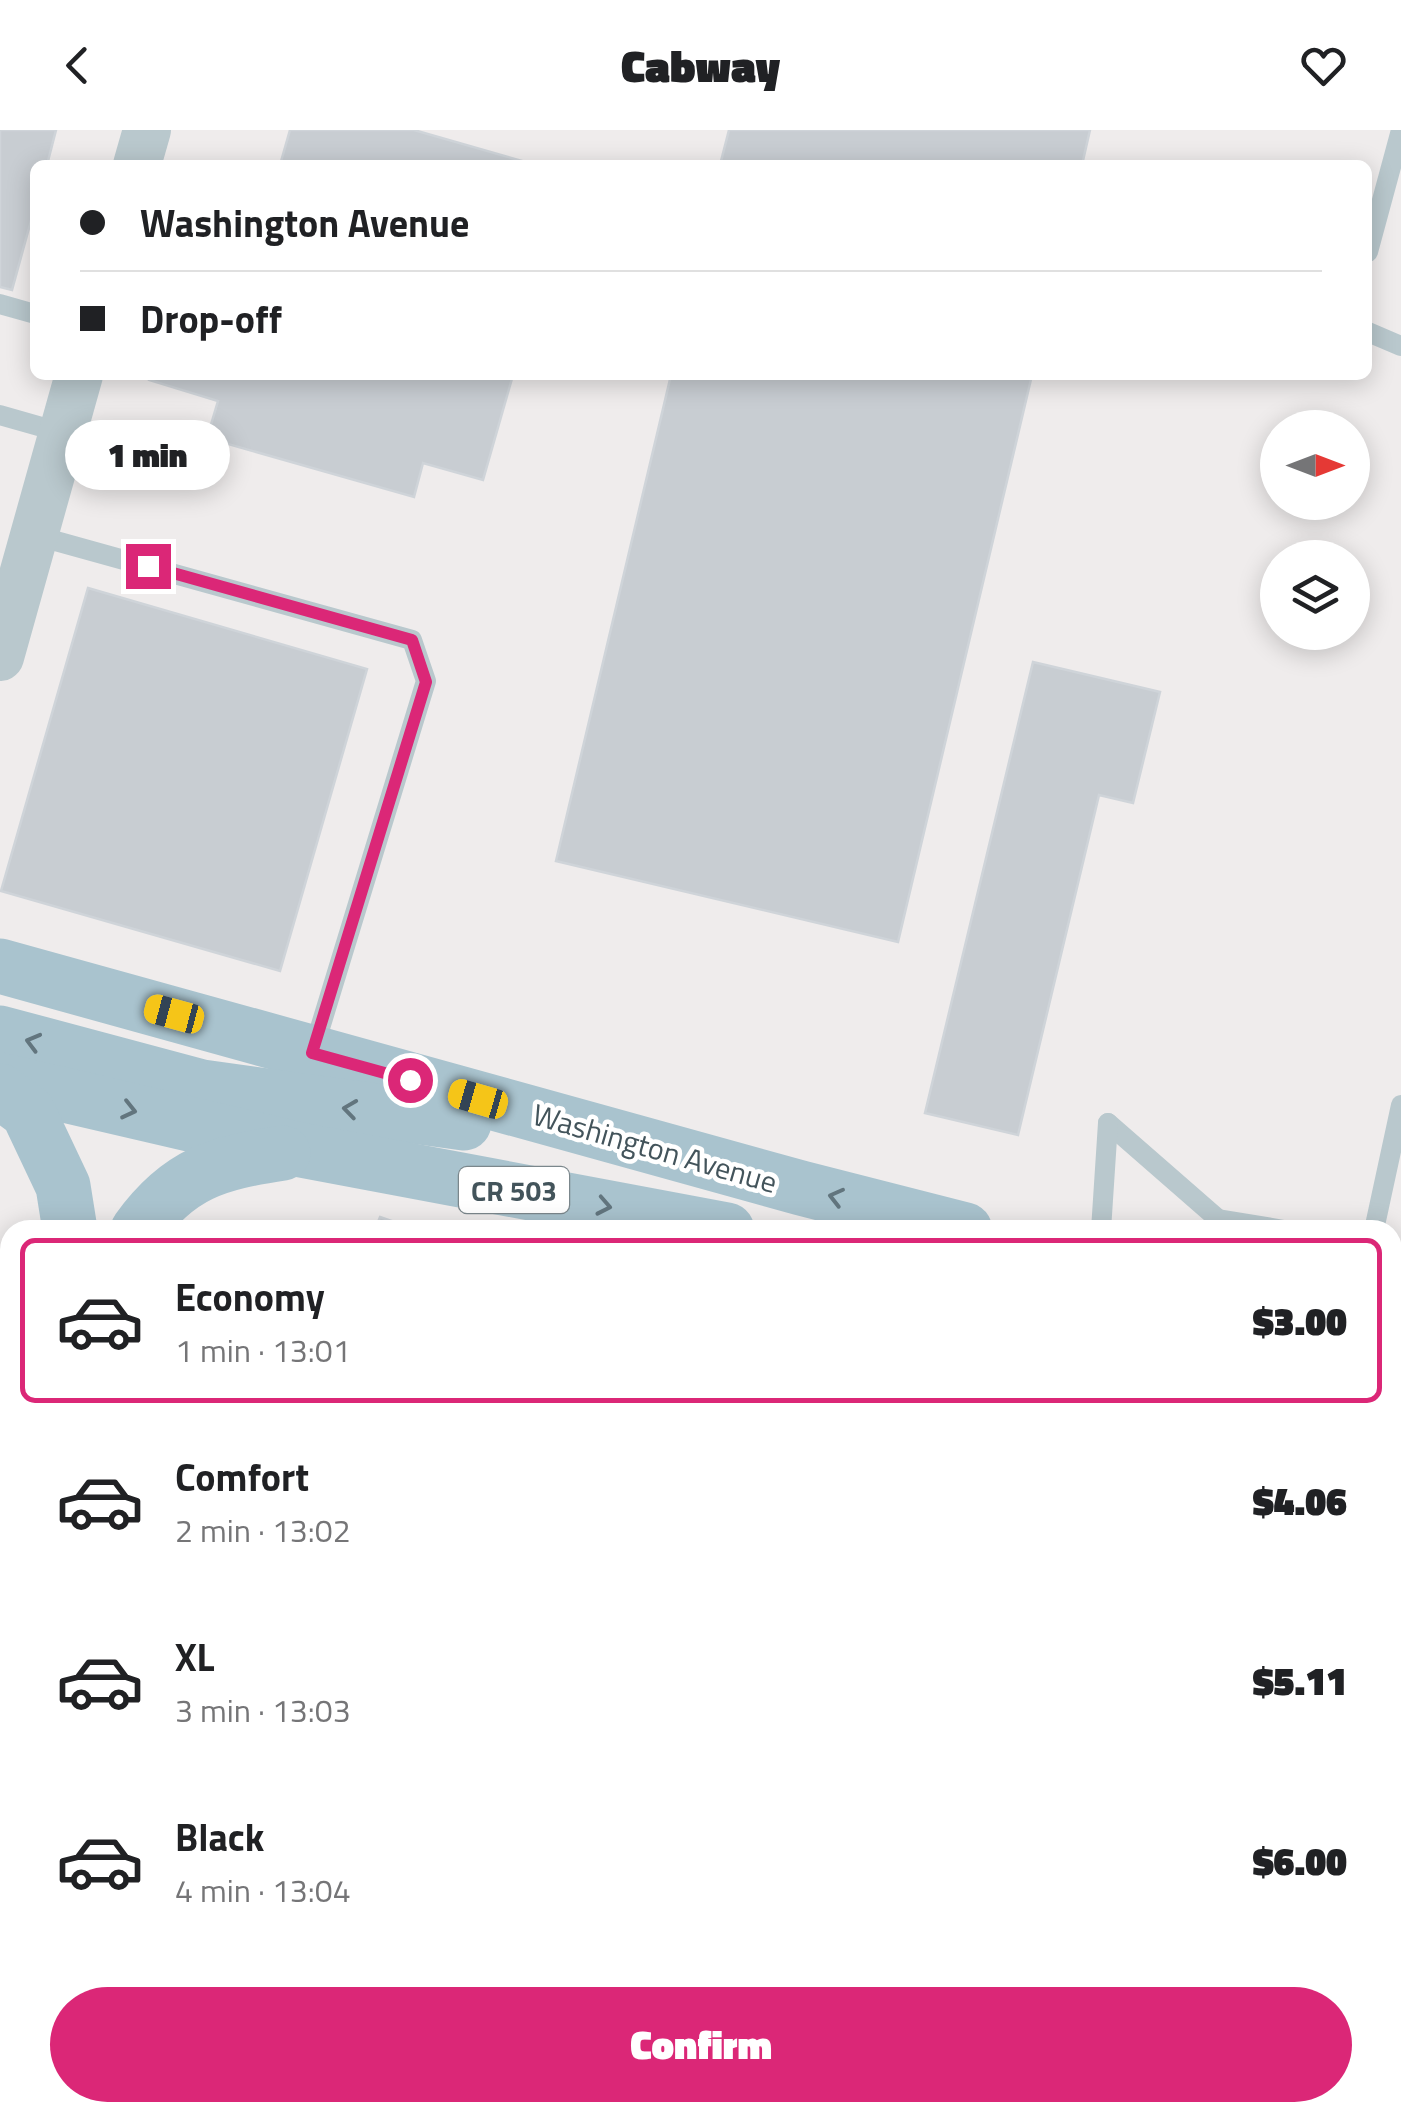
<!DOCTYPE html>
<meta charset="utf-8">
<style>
:root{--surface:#fff;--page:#f2f2f2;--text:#202124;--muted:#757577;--line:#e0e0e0;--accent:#db2777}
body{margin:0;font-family:"Titillium Web",sans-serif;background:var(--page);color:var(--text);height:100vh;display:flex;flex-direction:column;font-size:38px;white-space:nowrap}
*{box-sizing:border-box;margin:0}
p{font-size:32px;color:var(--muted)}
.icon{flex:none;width:55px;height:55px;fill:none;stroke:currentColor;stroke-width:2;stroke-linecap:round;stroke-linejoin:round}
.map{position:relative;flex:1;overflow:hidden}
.drawer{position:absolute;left:0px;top:1090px;width:1402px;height:902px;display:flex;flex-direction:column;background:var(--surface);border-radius:30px 30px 0 0;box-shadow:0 5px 25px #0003}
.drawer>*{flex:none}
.banner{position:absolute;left:30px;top:30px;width:1342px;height:220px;border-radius:15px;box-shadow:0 5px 25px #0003;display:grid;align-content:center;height:220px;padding:0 50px;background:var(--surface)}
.needle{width:65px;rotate:90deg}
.buttons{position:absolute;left:1260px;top:280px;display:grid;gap:20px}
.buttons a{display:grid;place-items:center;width:110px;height:110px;border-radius:50%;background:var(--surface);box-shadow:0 5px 25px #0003;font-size:50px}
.end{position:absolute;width:45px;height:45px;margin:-22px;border:12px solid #db2777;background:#fff;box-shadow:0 0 0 5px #fff}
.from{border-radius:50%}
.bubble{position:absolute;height:70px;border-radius:35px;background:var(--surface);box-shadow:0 5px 25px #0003;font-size:32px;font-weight:800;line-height:70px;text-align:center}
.car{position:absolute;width:30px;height:60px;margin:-30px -15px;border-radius:12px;box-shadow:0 0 8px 2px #0007;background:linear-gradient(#f5c518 24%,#345 0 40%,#f5c518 0 76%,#345 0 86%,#f5c518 0)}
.banner b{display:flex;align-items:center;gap:35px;height:95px;font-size:38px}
.banner b+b{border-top:2px solid var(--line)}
.banner i{width:25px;height:25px;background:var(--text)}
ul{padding:18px 0 0;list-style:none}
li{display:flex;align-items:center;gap:30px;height:165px;margin:0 20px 15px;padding:0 30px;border:5px solid transparent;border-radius:15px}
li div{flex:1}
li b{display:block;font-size:38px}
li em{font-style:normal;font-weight:800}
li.selected{border-color:var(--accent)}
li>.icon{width:90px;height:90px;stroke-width:1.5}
.button{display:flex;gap:20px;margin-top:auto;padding:20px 50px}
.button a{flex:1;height:115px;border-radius:60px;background:var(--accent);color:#fff;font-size:40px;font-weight:800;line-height:115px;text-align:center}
header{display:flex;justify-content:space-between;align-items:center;height:130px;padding:0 50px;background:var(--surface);font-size:45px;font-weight:800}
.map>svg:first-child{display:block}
.building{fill:#c8cdd2;stroke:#cfd4d9;stroke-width:2.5}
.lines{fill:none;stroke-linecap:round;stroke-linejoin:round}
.service{stroke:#b9c8cd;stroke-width:20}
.tertiary{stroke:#b9c8cd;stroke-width:48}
.secondary{stroke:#bacdd6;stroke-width:55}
.primary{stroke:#a9c3ce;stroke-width:55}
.oneway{stroke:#62757e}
.route{stroke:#db2777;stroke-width:12}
.labels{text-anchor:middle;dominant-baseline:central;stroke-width:9;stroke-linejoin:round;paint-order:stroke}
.shield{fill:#fff;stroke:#7b878c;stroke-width:2.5}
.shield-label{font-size:28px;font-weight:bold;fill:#43545b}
.street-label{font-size:30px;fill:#43545b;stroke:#fff}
</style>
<header><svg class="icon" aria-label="back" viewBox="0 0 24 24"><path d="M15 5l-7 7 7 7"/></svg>Cabway<svg class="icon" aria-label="heart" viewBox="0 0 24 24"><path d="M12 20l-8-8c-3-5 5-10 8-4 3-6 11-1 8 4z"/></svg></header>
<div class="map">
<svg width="1401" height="1991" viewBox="0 0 1401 1991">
<rect width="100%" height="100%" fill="#efecec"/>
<!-- building -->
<g class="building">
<polygon points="0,0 56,0 47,35 35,35 35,76 12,160 0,157"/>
<polygon points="290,0 414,0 536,35 280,35"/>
<polygon points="729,0 1090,0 1082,35 720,35"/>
<polygon points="150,245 513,245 483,350 423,333 414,367 207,308 218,271 149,250"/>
<polygon points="671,245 1032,245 898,812 556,731"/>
<polygon points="88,458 367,539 280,841 1,761"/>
<polygon points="1033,532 1160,562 1133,673 1099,665 1018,1005 925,983"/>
<polygon points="380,1087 417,1100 375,1100"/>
</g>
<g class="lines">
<!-- service -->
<g class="service">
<polyline points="1368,122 1401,0"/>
<polyline points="0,174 35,184"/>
<polyline points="1368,202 1401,216"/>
<polyline points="0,285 63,303"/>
<polyline points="34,405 412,510 426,551 313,921"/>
<polyline points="1108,993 1218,1089"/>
<polyline points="1216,1098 1218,1089 1284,1100"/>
<polyline points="1101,1100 1108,993"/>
<polyline points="1374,1100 1401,975"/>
<polyline points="1392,1532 1401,1534"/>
<polyline points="657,1982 686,1991"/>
</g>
<!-- tertiary -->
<g class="tertiary">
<polyline points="137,35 147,0"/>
<polyline points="0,527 79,245"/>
</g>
<!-- secondary -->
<polyline class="secondary" points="1265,1991 1266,1982"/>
<!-- primary -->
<g class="primary">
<polyline points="0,836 801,1058 965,1100"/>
<polyline points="0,903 202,957 464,993"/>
<polyline points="0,950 301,1020 727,1100"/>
<polyline points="0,961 28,982 63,1056 70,1100"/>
<path d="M138,1100C179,1043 217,1033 283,1023"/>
<polyline points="1392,1209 1401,1211"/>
<polyline points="1392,1252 1401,1254"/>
<polyline points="0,1362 10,1338"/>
<polyline points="0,1420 10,1407"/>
</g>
</g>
<!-- one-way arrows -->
<defs><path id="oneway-chevron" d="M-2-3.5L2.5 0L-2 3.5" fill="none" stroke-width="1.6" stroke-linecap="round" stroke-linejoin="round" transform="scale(2.5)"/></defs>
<g class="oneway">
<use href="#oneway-chevron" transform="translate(33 912) rotate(-165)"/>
<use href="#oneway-chevron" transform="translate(350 979) rotate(-172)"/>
<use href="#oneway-chevron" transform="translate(129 980) rotate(13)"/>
<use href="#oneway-chevron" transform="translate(836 1067) rotate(-166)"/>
<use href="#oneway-chevron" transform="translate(604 1076) rotate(11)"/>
</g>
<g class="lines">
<!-- route -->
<polyline class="route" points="148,436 412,510 426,552 312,923 410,950"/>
</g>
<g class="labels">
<!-- shield labels -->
<rect class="shield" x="459" y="1037" width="110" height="46" rx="8"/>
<g class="shield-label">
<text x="514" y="1060">CR 503</text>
</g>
<!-- street labels -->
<g class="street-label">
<text transform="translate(655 1018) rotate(16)">Washington Avenue</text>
</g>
</g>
</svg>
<div class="buttons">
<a><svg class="needle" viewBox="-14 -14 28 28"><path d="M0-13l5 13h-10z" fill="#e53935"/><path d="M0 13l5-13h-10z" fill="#757577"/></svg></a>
<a><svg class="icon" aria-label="layers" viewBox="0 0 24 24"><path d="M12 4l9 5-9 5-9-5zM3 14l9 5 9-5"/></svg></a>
</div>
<i class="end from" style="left:410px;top:950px"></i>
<i class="end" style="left:148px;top:436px"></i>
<div class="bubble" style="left:65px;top:290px;width:165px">1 min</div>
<i class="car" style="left:174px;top:884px;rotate:285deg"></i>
<i class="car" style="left:478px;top:969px;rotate:286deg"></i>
<div class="banner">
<b><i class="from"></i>Washington Avenue</b>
<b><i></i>Drop-off</b>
</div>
<section class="drawer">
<ul>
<li class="selected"><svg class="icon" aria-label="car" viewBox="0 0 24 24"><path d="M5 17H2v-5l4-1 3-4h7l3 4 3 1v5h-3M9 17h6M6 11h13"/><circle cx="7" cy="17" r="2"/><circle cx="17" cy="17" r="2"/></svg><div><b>Economy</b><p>1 min · 13:01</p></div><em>$3.00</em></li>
<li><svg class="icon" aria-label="car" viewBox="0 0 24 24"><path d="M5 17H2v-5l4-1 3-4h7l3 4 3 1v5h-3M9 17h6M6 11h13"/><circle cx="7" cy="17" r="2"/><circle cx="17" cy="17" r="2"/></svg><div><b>Comfort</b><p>2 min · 13:02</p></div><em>$4.06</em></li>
<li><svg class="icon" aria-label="car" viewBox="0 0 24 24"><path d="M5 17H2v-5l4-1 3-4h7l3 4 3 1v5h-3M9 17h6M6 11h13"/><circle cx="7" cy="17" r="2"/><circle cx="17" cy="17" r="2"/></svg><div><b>XL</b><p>3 min · 13:03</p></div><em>$5.11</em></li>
<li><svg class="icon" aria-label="car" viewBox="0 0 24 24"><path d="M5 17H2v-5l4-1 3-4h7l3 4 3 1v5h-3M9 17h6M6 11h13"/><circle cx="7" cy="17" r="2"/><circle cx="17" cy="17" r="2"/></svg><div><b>Black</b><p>4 min · 13:04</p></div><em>$6.00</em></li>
</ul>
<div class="button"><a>Confirm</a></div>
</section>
</div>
